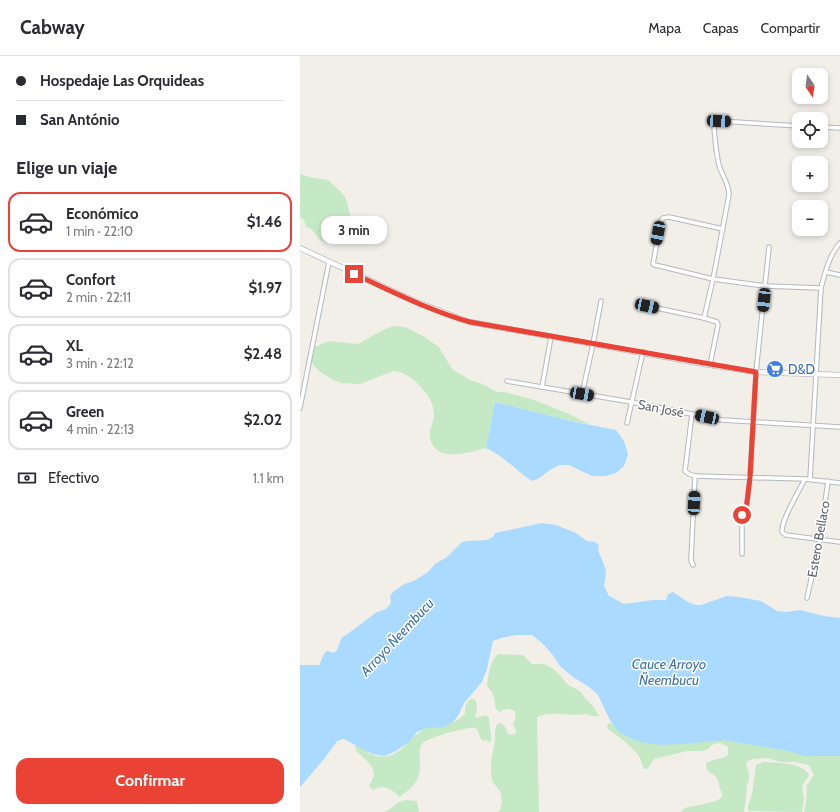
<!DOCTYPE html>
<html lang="es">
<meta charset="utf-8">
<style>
:root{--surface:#fff;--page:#f7f7f7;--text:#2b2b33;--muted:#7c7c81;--line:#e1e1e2;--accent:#ea4335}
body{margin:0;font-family:Cabin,sans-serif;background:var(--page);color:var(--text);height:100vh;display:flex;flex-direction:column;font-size:15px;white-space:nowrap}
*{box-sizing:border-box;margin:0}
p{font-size:13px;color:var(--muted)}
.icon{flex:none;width:22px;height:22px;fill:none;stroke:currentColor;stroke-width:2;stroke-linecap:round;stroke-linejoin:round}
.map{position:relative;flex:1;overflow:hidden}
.panel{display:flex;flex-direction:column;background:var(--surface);width:300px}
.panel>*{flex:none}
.banner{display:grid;align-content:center;height:88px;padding:0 16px;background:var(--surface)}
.needle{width:26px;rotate:166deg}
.controls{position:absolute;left:492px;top:12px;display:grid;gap:8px}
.controls a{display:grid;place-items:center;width:36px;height:36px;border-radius:8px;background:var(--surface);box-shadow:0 2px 6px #0003;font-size:20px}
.end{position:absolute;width:18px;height:18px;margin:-9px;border:5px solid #ea4335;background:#fff;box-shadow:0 0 0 2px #fff}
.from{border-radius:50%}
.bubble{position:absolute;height:28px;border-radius:12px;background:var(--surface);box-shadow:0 2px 6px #0003;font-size:13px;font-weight:700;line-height:28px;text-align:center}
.car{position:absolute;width:12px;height:24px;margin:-12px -6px;border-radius:5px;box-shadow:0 0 3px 1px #0007;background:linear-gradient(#222 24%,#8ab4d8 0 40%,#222 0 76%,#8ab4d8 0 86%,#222 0)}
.banner b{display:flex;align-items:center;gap:14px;height:38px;font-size:15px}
.banner b+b{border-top:1px solid var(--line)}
.banner i{width:10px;height:10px;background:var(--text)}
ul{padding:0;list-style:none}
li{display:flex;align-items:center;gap:12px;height:60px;margin:0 8px 6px;padding:0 8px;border:2px solid var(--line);border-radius:12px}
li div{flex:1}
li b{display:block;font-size:15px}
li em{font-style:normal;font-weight:700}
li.selected{border-color:var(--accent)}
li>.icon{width:36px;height:36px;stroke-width:1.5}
h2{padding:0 16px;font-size:18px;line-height:48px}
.pay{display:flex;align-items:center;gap:10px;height:44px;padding:0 16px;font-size:15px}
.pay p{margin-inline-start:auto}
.button{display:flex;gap:8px;margin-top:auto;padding:8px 16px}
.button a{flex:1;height:46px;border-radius:12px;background:var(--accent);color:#fff;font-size:16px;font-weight:700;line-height:46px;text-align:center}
header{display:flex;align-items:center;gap:24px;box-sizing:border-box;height:56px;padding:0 20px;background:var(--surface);border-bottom:1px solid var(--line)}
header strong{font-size:19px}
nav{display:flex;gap:22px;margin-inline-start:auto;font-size:14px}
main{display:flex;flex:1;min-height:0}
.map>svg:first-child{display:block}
.green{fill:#c5e8c5}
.water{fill:#aadaff}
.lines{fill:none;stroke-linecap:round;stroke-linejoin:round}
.street-casing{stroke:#b5b8bc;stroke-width:5.5}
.secondary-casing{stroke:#b6babf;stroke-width:6}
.street{stroke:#fff;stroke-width:3.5}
.secondary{stroke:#fff;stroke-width:4.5}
.route{stroke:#ea4335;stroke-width:5}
.labels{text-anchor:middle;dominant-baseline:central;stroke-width:3;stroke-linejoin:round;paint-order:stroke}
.shop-label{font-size:13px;fill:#366cbe;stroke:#fff;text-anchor:start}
.street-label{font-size:13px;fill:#5f6368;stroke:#fff}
.water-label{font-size:14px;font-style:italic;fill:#4174aa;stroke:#fff}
</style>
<header>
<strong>Cabway</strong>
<nav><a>Mapa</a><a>Capas</a><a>Compartir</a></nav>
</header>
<main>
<section class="panel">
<div class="banner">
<b><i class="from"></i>Hospedaje Las Orquideas</b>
<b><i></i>San António</b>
</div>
<h2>Elige un viaje</h2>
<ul>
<li class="selected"><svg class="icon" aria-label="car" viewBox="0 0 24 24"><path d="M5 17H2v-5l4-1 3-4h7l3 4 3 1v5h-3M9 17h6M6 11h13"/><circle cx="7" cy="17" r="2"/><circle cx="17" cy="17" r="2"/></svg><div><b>Económico</b><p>1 min · 22:10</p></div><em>$1.46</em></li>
<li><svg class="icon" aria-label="car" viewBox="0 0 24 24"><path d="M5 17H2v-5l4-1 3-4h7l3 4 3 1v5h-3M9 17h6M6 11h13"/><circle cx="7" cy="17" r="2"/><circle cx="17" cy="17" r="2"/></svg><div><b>Confort</b><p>2 min · 22:11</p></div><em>$1.97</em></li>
<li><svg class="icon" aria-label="car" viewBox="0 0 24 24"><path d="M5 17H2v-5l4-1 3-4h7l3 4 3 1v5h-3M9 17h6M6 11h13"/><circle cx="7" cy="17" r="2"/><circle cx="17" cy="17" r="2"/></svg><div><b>XL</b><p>3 min · 22:12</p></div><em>$2.48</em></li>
<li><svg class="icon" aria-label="car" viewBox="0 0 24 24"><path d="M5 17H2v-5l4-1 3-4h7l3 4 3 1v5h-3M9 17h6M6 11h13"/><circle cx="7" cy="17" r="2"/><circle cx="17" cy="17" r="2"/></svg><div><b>Green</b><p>4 min · 22:13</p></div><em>$2.02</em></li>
</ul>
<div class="pay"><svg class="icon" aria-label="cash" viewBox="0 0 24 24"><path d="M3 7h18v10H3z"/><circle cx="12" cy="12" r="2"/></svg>Efectivo<p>1.1 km</p></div>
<div class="button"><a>Confirmar</a></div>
</section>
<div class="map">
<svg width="540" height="756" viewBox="0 0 540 756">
<rect width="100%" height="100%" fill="#f1efe8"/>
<!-- green -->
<g class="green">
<path d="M0,118L13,122L28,124L43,138L47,146L51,163L50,173L48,175L42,176C34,186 25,192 16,179C13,175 12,172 6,171L4,164L0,161Z"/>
<path d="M93,270L105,271L123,280L139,291L152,313L172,325L182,328L197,336H204L231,343L267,357L289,368L275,366L195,346L186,392C170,396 135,408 130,382C128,374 134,367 134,359C134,346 126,336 117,327C111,321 102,315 93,315L60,328L42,327L33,324L19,315L12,307L11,298L15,291L29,285L58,288L81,275Z"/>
<path d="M198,598L223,599L232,608H244L252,612L261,620L266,627L270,630L276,633L281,636L284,641L293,650L299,660C294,661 291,659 287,658C282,658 278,659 274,659C262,658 248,656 237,661L239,756H197L200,754L202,747L201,738L200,735L192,725L191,712V706L195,685V674L197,669L200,667L205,670L208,678C211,679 213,679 216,677V674L213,669C214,664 217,661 215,655C210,653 204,651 200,656L196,653C194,642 195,638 187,630C188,621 190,604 198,598Z"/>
<path d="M171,643H174L176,645L177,651L175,662C180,662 183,659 187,660L189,662C189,670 192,678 191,685L188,686L186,684L183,685L180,681L177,673C175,672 174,671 171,672C163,672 125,682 122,688C119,692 119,699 120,703C121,724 115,730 99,741C95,736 89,731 82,731C76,731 72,738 69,729C72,725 74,721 74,717C74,710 61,699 56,695L55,689H65L68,697C89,707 100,696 113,681C115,679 116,679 118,678C121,676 122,673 124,671C141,669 151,671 165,658C165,652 165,647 171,643Z"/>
<path d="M310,667L319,673L393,677L540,692V756H504L506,747L507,729L514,719L510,711L508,709L496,706H480L468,702L453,703L448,705L446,707L449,718V724L447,729L446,741L444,756H380C381,756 384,752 385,752C392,749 423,747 422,739C422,737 421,735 420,733C419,728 419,725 416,721C410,715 406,717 406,707C413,703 423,703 428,699V691L421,687H418L412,689L408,693L402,695H387L354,703L347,713H344L340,702L336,696L323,684L309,674L307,671L308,668Z"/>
<path d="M464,706C480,707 498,706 509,718L508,721L503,728L502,731L504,743L502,756L448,755V750L452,738L456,709Z"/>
<path d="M106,744L117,745L119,756H84C93,752 96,746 106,744Z"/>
</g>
<!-- water -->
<g class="water">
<path d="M195,346L275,366L316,374L324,385L328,398L324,410L316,417L305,420H292L269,409H259L250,414L238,423L232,425C216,415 204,400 186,392Z"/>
<path d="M242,467L256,469L276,477L287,485L295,486L299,489L298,494L306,514L305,525L304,530L309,540L324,548L353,544H366L368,538L373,536L388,546L396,549H401L427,540L439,541L461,545L477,555L486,556L500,554L524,560L540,562V700H506L488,695L424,684L382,688L362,689L347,687L334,684L319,676L311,666L298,639L289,631L273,621L260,610L252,598L242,587L232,579H216L201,582L193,585L187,613L182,626L164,647L158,660L153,666L143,671L126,672L117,676L109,686L96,695L85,700L72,698L44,683L37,685C26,702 13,716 0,731V609H19C22,604 22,599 27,595L34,597L37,594L42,581L46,579L77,556L86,553L91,547L90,540L93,536L104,528L114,525L128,516L135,508L147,501L162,486L168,485L187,484L193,481L195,477Z"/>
</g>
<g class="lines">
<!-- street casing -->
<g class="street-casing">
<g id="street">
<polyline points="521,71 540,72"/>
<polyline points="423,173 369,161 363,162 361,165 353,208 355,209 413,223 465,230 521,232"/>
<polyline points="526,216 540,219"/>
<polyline points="347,250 404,262 417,266 418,269 410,309"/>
<path d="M404,262L413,223L429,139C429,127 422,120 419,109C416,97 415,83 414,71L416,67L419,65L499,70"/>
<polyline points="207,325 331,346 422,364 540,371"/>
<polyline points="242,331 251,281"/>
<polyline points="282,338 293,288 301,245"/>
<polyline points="0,352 29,206"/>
<polyline points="392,358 385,415 389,418 395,420 391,504 393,509"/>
<polyline points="327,367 343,296"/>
<polyline points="395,420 505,423 540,427"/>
<path d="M505,423C499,435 481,464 482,476L486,479L540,486"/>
<path d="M510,423L521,232C525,217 529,199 540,187"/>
<polyline points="442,498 442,459 446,455 450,421 456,316 469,191"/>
<polyline points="507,542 520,483 528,425"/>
</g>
</g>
<!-- secondary casing -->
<g class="secondary-casing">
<polyline id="secondary" points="0,192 114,245 158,262 170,266 410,309 456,316 540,319"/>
</g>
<!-- street -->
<use href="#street" class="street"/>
<!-- secondary -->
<use href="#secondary" class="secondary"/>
</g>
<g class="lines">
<!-- route -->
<path class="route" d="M54,218C92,235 130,255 170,266L410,308L456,316L450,421L446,455L442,459"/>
</g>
<!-- icons -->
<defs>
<g id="supermarket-disc" transform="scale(0.9)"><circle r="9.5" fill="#3f7fe0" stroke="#fff"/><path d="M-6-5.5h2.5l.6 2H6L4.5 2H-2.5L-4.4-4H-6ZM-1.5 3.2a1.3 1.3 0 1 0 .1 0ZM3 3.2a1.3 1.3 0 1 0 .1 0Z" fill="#fff"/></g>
</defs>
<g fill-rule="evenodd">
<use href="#supermarket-disc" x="475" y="313"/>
</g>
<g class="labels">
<!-- shop labels -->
<g class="shop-label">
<text x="488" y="313">D&amp;D</text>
</g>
<!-- street labels -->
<g class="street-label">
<text transform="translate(361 352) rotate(11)">San José</text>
<text transform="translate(518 483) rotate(-80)">Estero Bellaco</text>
</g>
<!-- water labels -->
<g class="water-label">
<text transform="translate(97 581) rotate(-47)">Arroyo Ñeembucu</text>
<text x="369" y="608">Cauce Arroyo<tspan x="369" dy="16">Ñeembucu</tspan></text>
</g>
</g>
</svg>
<div class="controls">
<a><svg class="needle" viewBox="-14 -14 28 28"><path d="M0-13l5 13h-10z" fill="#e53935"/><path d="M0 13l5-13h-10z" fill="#7c7c81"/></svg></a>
<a><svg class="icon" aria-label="locate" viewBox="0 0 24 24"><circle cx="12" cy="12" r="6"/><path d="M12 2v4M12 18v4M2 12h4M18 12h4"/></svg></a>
<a>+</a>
<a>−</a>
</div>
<i class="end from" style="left:442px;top:459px"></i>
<i class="end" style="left:54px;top:218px"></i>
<div class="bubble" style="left:21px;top:160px;width:66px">3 min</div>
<i class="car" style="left:419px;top:65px;rotate:93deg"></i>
<i class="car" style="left:358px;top:177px;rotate:191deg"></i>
<i class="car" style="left:464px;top:244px;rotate:186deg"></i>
<i class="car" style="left:347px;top:250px;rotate:102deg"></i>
<i class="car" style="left:282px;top:338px;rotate:100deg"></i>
<i class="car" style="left:407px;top:361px;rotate:282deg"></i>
<i class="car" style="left:394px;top:447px;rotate:3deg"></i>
</div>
</main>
